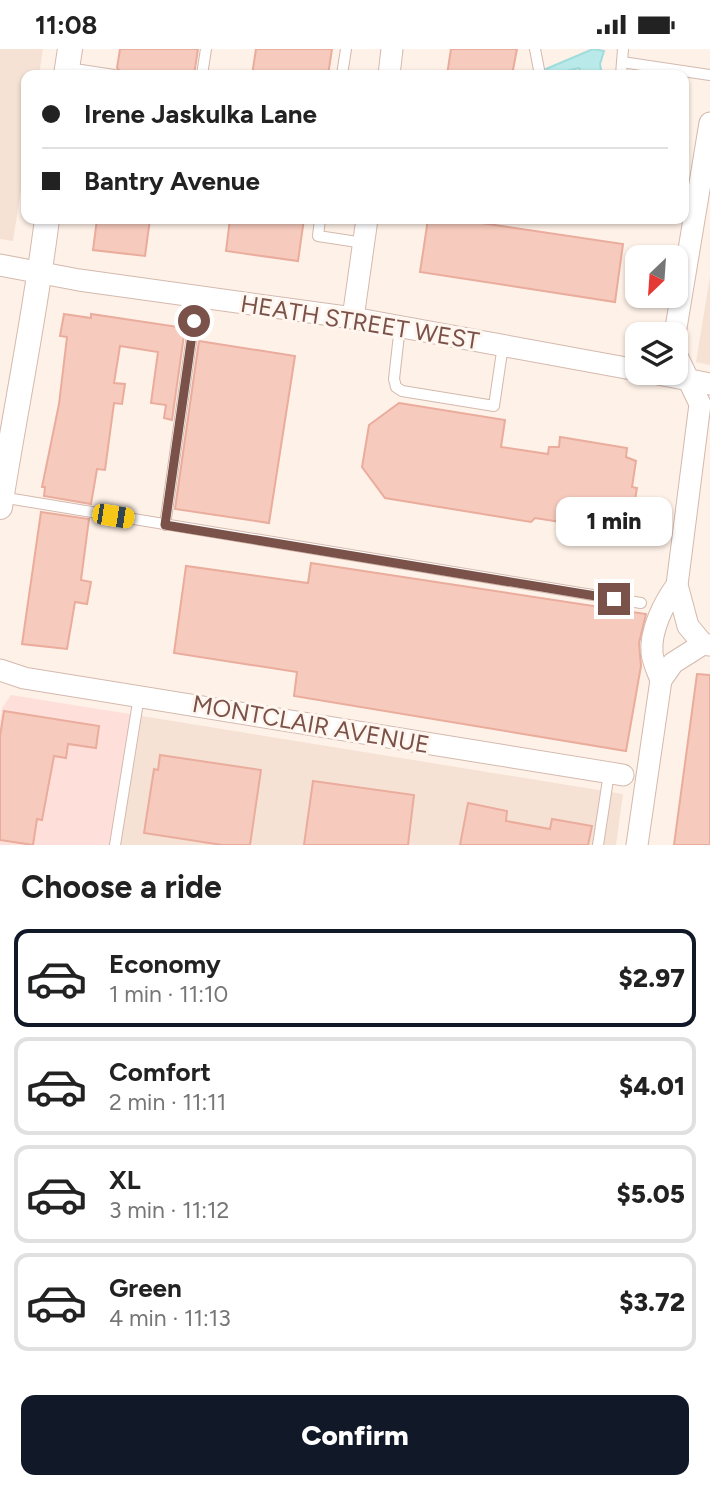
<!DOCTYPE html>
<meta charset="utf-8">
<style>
:root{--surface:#fff;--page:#f2f2f2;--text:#222;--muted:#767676;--line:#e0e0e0;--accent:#111827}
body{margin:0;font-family:Figtree,sans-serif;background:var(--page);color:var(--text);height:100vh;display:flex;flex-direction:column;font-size:26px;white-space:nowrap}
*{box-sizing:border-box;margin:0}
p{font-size:23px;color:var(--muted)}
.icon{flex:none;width:38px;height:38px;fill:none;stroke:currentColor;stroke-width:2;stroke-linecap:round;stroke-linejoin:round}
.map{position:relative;height:796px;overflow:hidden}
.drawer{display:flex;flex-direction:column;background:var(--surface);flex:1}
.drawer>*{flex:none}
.banner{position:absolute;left:21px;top:21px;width:668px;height:154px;border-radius:14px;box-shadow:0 2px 5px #0004;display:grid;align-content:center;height:154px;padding:0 21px;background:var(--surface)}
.needle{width:46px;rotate:205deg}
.buttons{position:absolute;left:625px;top:196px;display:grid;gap:14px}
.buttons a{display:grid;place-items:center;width:63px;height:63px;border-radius:14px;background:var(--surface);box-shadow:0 2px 5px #0004;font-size:35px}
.end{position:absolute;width:32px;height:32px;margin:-16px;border:9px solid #7b5249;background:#fff;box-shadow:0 0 0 4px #fff}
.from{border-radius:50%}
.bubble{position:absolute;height:49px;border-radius:14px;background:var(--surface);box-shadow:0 2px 5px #0004;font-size:23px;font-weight:800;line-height:49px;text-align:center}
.car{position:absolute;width:21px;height:42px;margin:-21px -10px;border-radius:9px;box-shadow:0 0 5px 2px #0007;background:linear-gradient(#f5c518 24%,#345 0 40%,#f5c518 0 76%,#345 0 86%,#f5c518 0)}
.banner b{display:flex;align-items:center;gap:24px;height:66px;font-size:26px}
.banner b+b{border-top:2px solid var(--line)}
.banner i{width:18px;height:18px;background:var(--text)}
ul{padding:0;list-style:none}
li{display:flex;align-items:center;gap:21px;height:98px;margin:0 14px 10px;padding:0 7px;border:4px solid var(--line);border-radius:14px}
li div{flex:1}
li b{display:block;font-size:26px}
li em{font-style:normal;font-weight:800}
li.on{border-color:var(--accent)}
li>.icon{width:63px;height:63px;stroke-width:1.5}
h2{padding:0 21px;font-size:32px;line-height:84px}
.action{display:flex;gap:14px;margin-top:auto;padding:14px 21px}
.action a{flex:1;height:80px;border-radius:14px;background:var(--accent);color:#fff;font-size:28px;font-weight:800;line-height:80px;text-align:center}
.status{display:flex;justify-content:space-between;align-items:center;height:49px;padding:0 35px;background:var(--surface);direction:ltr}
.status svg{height:19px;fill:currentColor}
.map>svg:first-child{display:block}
.residential{fill:#f6e2d5}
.commercial{fill:#ffdfda}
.water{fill:#b9eae9;stroke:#9fdcdc;stroke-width:2}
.building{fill:#f6cabd;stroke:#eaac9c;stroke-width:2}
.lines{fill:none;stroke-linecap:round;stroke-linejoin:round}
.service-casing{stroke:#d4b9ae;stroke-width:12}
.minor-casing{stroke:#d4b9ae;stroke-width:23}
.tertiary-casing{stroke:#d4b9ae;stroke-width:26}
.service{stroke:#fff;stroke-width:10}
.minor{stroke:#fff;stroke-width:21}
.tertiary{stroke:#fff;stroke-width:24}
.route{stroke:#7b5249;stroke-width:9}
.labels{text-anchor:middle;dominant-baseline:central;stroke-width:6;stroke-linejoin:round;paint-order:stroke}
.street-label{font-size:24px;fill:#7b5249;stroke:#fff6ef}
</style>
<div class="status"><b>11:08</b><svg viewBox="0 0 49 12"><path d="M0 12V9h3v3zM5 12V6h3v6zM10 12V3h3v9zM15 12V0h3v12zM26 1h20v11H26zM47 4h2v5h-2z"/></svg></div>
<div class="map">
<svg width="710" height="796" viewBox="0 0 710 796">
<rect width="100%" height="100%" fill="#fef1e7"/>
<!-- residential -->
<g class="residential">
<polygon points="0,0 43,0 39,26 26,26 26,108 13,192 0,190"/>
<polygon points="710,227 710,316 696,313"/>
<polygon points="142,667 623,745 616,796 120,796"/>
</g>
<!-- commercial -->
<polygon class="commercial" points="11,646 142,667 120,796 0,796 0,673 2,659"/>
<!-- water -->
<polygon class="water" points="593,0 604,2 600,15 602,26 583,26 579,19 551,26 546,20"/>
<!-- building -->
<g class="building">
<polygon points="120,0 198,0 194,26 152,26 120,22 117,19"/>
<polygon points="256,0 332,0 328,26 252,26"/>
<polygon points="451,0 517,0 512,26 447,26"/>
<polygon points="97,170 150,170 145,207 93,201"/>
<polygon points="230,170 304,170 298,212 226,202"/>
<polygon points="428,170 454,170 623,195 615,253 420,223"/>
<polygon points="64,265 91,269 91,265 185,279 172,371 164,369 166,356 151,354 158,303 120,297 114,334 125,335 122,355 114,354 105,421 97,420 91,455 44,447 45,438 42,438 59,355 67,288 60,287"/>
<polygon points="199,292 295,307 269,474 175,460"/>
<polygon points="399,354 505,371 501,398 548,405 549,398 559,398 560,388 627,399 626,408 636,412 632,438 637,439 631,473 615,470 613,481 535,469 531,473 385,449 362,418 369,376"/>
<polygon points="41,463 89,470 81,531 91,533 87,555 75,553 67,600 22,595"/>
<polygon points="311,514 646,565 639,594 641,617 626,702 294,647 297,623 174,604 186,517 308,534"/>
<polygon points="697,625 710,626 710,796 674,796"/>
<polygon points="4,662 99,677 96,699 68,695 66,709 54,707 42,771 37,770 33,796 0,791 0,687"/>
<polygon points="160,706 261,721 250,796 222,796 144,784 154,720 158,721"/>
<polygon points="313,732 414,746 408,796 304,796"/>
<polygon points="468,754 507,762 506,772 550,780 552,770 592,777 588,796 460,796"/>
</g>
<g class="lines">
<!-- service casing -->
<g class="service-casing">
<g id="service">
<polyline points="535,0 540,26"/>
<polyline points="622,13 710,26"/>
<polyline points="68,19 114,26"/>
<polyline points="202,26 206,0"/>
<polyline points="342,26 346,0"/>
<polyline points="621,26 623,0"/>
<polyline points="320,170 318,187 364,194"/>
<polyline points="400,277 394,330 396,338 402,342 494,357 503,296"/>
<polyline points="1,448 641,554"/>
<polyline points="165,476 194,272"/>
<polyline points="115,796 139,647"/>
<polyline points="598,796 609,724"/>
</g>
</g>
<!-- minor casing -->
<g class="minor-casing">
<g id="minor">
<polyline points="389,26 392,0"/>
<polyline points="0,216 79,231 353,269 637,321"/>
<polyline points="353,269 367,170"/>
<polyline points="675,285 710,74"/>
<polyline points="676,305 700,355 677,536 688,577 703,595 710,596"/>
<polyline points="653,324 710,335"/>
<polyline points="0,621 24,629 623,726"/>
<path d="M661,631C658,623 653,613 652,604C650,581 664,554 677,536"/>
<polyline points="637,796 661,631 673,614 703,595"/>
</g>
</g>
<!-- tertiary casing -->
<g class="tertiary-casing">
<g id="tertiary">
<polyline points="66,26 70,0"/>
<path d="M0,458C15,362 35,267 47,170"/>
</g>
</g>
<!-- service -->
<use href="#service" class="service"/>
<!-- minor -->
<use href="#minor" class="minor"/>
<!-- tertiary -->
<use href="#tertiary" class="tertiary"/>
</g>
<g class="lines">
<!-- route -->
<polyline class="route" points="194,272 165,476 614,550"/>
</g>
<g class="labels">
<!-- street labels -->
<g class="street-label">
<text transform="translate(360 273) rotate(9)">HEATH STREET WEST</text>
<text transform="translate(311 675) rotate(10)">MONTCLAIR AVENUE</text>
</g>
</g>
</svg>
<div class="buttons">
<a><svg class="needle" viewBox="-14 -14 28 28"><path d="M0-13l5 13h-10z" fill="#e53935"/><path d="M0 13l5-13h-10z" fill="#767676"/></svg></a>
<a><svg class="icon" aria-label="layers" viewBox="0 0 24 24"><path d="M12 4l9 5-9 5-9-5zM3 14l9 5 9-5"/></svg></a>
</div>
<i class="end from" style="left:194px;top:272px"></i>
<i class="end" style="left:614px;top:550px"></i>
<div class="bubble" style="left:556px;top:448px;width:116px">1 min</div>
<i class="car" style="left:113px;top:467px;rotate:99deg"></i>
<div class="banner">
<b><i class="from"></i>Irene Jaskulka Lane</b>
<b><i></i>Bantry Avenue</b>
</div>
</div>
<section class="drawer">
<h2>Choose a ride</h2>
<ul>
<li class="on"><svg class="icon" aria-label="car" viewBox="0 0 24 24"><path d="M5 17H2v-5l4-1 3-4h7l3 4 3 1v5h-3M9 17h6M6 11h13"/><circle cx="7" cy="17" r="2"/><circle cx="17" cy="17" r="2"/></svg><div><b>Economy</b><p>1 min · 11:10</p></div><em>$2.97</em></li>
<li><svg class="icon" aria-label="car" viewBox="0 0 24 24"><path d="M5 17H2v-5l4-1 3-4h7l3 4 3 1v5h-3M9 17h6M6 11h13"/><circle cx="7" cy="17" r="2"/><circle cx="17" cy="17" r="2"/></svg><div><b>Comfort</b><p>2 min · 11:11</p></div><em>$4.01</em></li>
<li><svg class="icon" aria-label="car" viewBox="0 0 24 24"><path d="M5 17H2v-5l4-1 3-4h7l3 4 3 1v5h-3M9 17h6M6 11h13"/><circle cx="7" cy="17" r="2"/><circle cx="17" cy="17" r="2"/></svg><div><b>XL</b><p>3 min · 11:12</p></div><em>$5.05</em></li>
<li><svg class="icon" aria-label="car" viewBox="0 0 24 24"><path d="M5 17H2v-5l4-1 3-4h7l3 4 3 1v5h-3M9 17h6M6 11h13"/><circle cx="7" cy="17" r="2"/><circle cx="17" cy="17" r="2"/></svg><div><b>Green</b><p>4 min · 11:13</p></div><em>$3.72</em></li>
</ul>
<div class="action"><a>Confirm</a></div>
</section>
